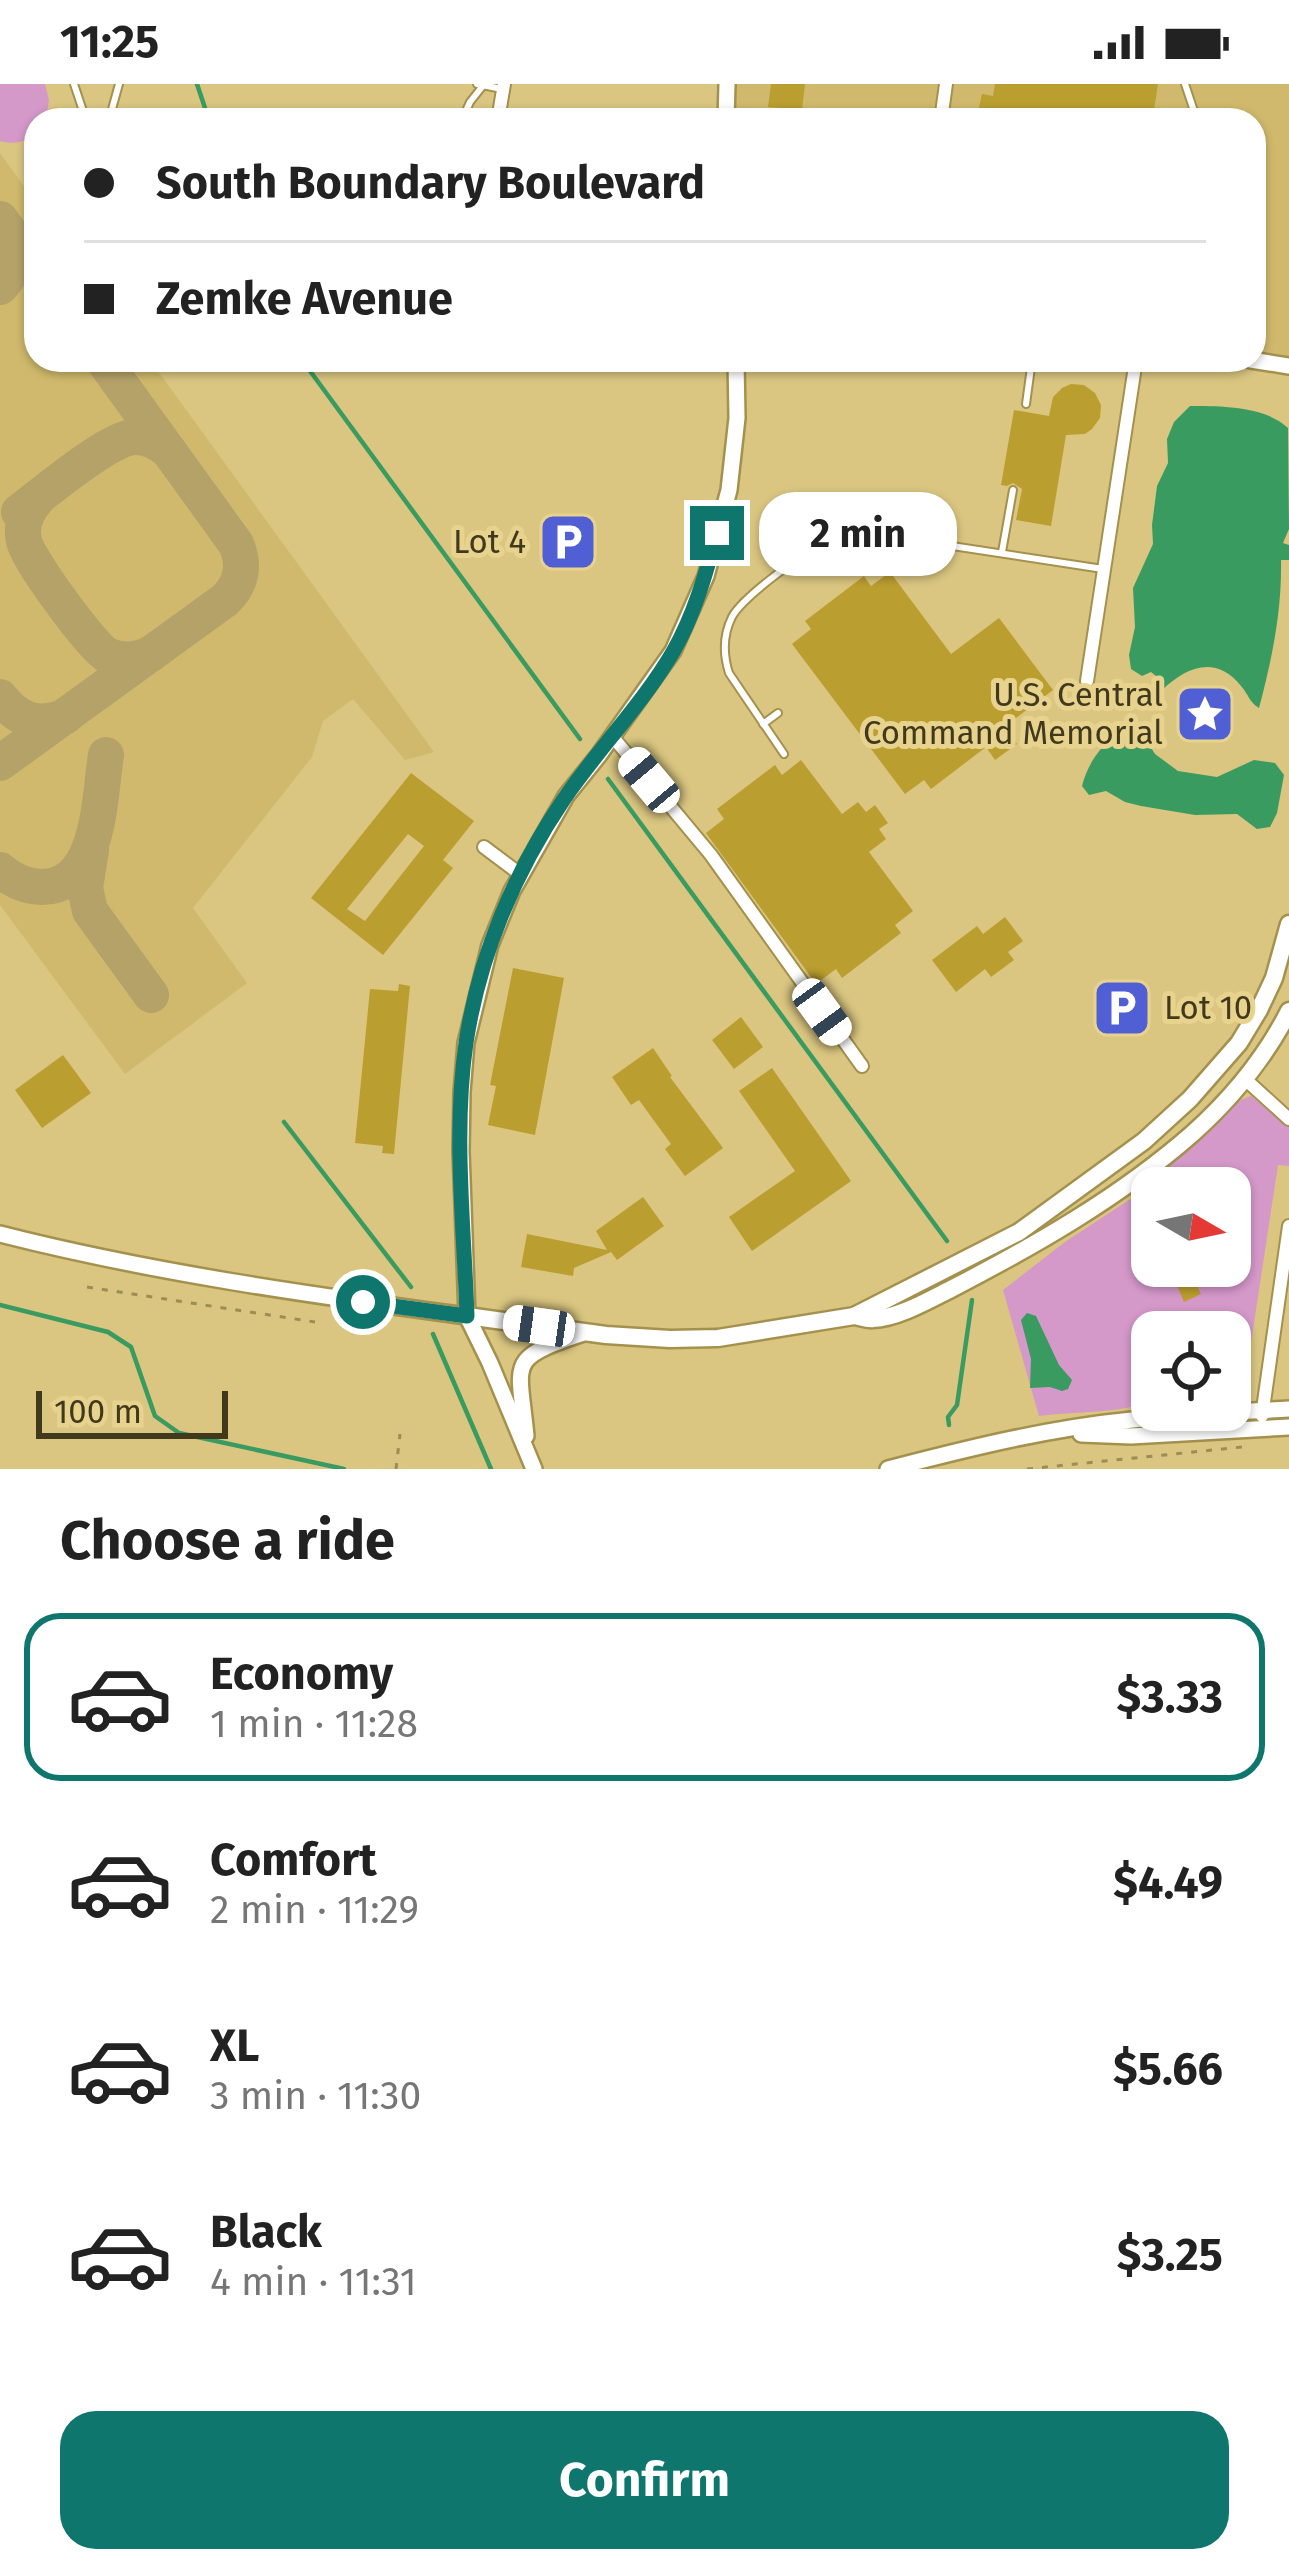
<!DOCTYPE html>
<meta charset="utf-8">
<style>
:root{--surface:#fff;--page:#f2f2f2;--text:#222;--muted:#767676;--line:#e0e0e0;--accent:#0f766e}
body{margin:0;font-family:"Fira Sans",sans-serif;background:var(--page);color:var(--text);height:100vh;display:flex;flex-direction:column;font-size:45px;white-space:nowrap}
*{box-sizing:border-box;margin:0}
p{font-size:39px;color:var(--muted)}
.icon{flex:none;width:66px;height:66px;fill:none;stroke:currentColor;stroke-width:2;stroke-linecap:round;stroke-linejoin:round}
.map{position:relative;height:1385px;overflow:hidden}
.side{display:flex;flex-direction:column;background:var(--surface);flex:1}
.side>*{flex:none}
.top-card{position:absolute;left:24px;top:24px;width:1242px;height:264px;border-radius:36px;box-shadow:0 3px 9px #0004;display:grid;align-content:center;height:264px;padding:0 60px;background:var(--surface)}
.needle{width:78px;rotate:99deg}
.buttons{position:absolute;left:1131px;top:1083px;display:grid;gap:24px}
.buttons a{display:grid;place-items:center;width:120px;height:120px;border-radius:24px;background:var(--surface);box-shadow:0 3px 9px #0004;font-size:60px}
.scale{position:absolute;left:36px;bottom:30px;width:192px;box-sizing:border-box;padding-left:12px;border:6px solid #41391c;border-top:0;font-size:33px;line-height:42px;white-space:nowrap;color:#41391c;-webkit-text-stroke:9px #e7d38e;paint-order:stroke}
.end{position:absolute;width:54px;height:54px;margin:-27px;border:15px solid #0f766e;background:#fff;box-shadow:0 0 0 6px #fff}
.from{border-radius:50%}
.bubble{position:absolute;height:84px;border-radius:36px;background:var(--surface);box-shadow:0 3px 9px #0004;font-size:39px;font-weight:700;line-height:84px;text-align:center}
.car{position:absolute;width:36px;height:72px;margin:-36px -18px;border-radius:15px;box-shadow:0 0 9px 3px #0007;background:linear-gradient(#fff 24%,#345 0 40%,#fff 0 76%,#345 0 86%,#fff 0)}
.top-card b{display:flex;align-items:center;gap:42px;height:114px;font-size:45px}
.top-card b+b{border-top:3px solid var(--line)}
.top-card i{width:30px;height:30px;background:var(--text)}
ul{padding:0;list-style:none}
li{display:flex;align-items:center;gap:36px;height:168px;margin:0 24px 18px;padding:0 36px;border:6px solid transparent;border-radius:36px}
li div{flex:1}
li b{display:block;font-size:45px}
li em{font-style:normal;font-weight:700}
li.selected{border-color:var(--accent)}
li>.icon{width:108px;height:108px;stroke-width:1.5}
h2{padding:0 60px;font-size:54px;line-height:144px}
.action{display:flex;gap:24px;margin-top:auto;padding:24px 60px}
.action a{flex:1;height:138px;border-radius:36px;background:var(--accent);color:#fff;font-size:48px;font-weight:700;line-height:138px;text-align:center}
.status{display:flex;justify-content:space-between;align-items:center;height:84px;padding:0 60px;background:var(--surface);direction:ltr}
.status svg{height:33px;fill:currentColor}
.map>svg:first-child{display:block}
.built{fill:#d0b96c}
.green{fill:#d498c9;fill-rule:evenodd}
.water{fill:#399b60}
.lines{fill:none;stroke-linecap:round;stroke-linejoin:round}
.stream{stroke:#399b60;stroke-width:4.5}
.taxiway{stroke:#b4a268;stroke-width:36}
.building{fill:#bb9e30;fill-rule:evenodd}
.service-casing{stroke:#a4914d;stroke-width:10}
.minor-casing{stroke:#a4914d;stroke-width:16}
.tertiary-casing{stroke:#a4914d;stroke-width:20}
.secondary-casing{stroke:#a4914d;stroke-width:21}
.path{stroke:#9c8d58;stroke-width:3;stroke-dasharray:6 9;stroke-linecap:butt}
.service{stroke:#fff;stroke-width:6}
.minor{stroke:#fff;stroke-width:12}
.tertiary{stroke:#fff;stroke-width:15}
.secondary{stroke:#fff;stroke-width:16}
.route{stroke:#0f766e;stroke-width:15}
.labels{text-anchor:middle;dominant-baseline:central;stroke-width:10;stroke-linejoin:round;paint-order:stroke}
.poi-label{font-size:33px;fill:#41391c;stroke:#e7d38e;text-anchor:end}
</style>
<div class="status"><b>11:25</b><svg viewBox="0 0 49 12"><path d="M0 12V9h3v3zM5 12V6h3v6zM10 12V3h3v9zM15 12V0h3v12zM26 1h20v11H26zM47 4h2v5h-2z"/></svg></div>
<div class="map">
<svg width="1289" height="1385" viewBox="0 0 1289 1385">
<rect width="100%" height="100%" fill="#dac681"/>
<!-- built -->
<g class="built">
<polygon points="727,0 1289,0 1289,282 1254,276 1254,36 726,36"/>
<polygon points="0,69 36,119 36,276 150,276 434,668 405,676 353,615 323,637 312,673 193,824 247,899 125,990 0,821"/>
</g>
<!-- green -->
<g class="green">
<path d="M0,0H45L49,16L46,36H36V50C25,58 14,61 0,57Z"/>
<path d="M1251,1012L1289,1043V1082L1278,1081L1247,1285L1237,1304H1230V1248H1152V1317C1117,1330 1076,1327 1039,1332L1003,1206L1065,1158L1141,1108L1151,1095L1241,1016ZM1152,1104H1230V1182H1152Z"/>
</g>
<!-- water -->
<g class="water">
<path d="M1190,322C1221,322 1265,322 1288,344L1289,445L1283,459L1289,461V476H1281C1282,527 1272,575 1259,624C1249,618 1249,611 1241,602C1216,570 1186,583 1162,606L1156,592L1151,588L1142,592L1131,585L1129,571L1135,543L1133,504L1153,460L1152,441L1157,402L1168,379L1167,355L1174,338Z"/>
<path d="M1139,645L1155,670L1178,687L1217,693L1254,676L1275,679L1284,691L1277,729L1270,743L1257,745L1237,730L1195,731L1141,722L1125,718L1106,707L1089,711L1082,702C1089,674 1110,647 1139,645Z"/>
<polygon points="1027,1229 1036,1232 1059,1281 1072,1296 1068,1305 1062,1307 1050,1303 1030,1304 1031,1275 1021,1236"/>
</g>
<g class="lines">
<!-- stream -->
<g class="stream">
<polyline points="197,0 209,36"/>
<polyline points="302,276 580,655"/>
<polyline points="608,695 947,1157"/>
<polyline points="284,1038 411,1203"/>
<polyline points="0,1221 108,1248 131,1263 155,1332 179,1349 344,1385"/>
<polyline points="433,1250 491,1385"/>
<polyline points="949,1341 948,1333 957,1321 972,1216"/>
</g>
<!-- taxiway -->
<g class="taxiway">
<polyline points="0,135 36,184"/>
<path d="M0,203C16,187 18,169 9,148"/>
<path d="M38,414C27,426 20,440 24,457C27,474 91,562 107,571C122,579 137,576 152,569"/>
<path d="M19,428C43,410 106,356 133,353C147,352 158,358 168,366"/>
<path d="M0,613C18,636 38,644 66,632"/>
<path d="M0,679L225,516C242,500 245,481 236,460L103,276"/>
<polyline points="91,766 85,804 90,827 151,911"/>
<path d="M0,786C12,796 26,803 42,803C101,802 99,713 106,671"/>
</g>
</g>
<!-- building -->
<g class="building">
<polygon points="771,0 805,0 802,26 768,23"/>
<polygon points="995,0 1158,0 1154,26 1179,31 1179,36 990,36 992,26 979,24 982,10 993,12"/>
<polygon points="1071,300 1084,301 1095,309 1101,321 1100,334 1092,345 1085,350 1066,351 1051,442 1016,436 1022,405 1013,399 1007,402 1001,401 1014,326 1049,332 1053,313 1062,304"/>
<polygon points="890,488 951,570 999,534 1053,606 1004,643 1017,660 995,676 986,663 931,705 924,696 905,710 792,560 811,545 805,537 864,492 871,502"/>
<polygon points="801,676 842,730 858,718 866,728 875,721 888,739 879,745 886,755 869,768 913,827 895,841 901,849 842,894 836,885 816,900 706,749 724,735 717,725 775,681 782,691"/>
<path d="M411,689L474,737L443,776L453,784L383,871L311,814ZM408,750L424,762L365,837L347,825Z"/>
<polygon points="1005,833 1023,857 1008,868 1014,876 991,893 985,885 956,908 932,876 977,842 983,850"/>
<polygon points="513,884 564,894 535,1051 488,1041 496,1002 490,1001"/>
<polygon points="399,900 410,902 394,1070 382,1069 383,1062 355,1059 370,905 398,907"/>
<polygon points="741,933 763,963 734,985 712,956"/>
<polygon points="653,964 672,992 670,993 723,1064 685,1092 665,1065 671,1060 639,1016 631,1021 612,993"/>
<polygon points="63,971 91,1009 42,1044 15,1006"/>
<polygon points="772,984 851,1097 752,1167 729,1133 795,1087 739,1007"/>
<polygon points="643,1113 664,1142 617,1176 611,1168 574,1184 573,1192 521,1183 527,1150 607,1166 596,1147"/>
<polygon points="1143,1182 1185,1182 1185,1189 1190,1187 1201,1210 1184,1218 1174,1194 1182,1191 1144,1193"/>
</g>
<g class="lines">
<!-- service casing -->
<g class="service-casing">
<g id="service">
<polyline points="74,0 86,36"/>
<polyline points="477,0 502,5"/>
<polyline points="1185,0 1197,36"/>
<polyline points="109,36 119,0"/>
<polyline points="462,36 470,18 482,3"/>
<polyline points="1026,320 1032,276"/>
<polyline points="779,460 793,480"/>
<polyline points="1002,468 1013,406"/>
<polyline points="878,485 915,459"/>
<polyline points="763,640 778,629"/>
<path d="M784,670L729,589C723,570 723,551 732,533C743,512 810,464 832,454C841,450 850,449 860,448L1103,485"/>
</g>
</g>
<!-- minor casing -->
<g class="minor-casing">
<g id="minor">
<polyline points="498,36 504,0"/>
<polyline points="941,36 946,0"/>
<polyline points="1087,597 1136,276"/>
<polyline points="612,652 711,771 862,982"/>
<polyline points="484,763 520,790"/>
<polyline points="1245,995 1289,1035"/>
<polyline points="1262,1332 1289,1142"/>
</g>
</g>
<!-- tertiary casing -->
<g class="tertiary-casing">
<g id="tertiary">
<polyline points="726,36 727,0"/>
<polyline points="1251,276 1289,282"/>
<path d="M0,1150C153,1189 311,1211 467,1232"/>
<polyline points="1081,1350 1131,1352 1289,1343"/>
<path d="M526,1352C519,1277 505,1275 584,1249"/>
<polyline points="534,1385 490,1279 467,1232 461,1067 462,1008 466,959 490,861 512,807 566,712 599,671 673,567 706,492 729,406 737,334 736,276"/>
<path d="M888,1385C969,1364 1049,1344 1132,1336C1184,1330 1237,1328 1289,1325"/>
</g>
</g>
<!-- secondary casing -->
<g class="secondary-casing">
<g id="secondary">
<polyline points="467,1232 606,1251 670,1255 718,1254 854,1232 1019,1148 1144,1057 1190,1015 1239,959 1259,926 1274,894 1289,840"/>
<path d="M855,1232C861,1233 867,1236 873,1235C898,1234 929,1216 951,1205C1036,1161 1120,1113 1192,1050C1231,1015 1265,974 1289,927"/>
</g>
</g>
<!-- path -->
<g class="path">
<polyline points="87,1203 315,1238"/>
<polyline points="396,1385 400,1350"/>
<polyline points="1027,1385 1242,1363"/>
</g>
<!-- service -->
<use href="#service" class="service"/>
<!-- minor -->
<use href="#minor" class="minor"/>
<!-- tertiary -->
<use href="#tertiary" class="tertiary"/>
<!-- secondary -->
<use href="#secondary" class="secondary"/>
</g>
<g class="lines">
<!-- route -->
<path class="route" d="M363,1218L467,1232C464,1142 453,1048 466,959C479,872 515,787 564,715C598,665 642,621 673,568C694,532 706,489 717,449"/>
</g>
<!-- icons -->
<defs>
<g id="parking-square" transform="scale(3)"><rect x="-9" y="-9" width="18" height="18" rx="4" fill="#515fd5" stroke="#e7d38e"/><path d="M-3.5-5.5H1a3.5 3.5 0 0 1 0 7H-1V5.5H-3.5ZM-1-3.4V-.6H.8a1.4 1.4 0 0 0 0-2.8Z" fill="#fff"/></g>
<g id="sight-square" transform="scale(3)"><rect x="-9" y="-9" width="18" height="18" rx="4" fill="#515fd5" stroke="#e7d38e"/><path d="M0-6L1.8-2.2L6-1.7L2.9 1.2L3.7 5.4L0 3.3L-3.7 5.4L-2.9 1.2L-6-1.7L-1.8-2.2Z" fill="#fff"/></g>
</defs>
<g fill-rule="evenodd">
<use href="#parking-square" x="568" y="458"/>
<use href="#sight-square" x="1205" y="630"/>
<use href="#parking-square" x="1122" y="924"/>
</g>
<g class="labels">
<!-- poi labels -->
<g class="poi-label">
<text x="526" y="458">Lot 4</text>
<text x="1163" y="611">U.S. Central<tspan x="1163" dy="38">Command Memorial</tspan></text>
<text x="1164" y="924" text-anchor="start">Lot 10</text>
</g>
</g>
</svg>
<div class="buttons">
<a><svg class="needle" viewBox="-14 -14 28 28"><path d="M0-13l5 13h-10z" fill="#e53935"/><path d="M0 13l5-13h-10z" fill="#767676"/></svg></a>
<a><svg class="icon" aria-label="locate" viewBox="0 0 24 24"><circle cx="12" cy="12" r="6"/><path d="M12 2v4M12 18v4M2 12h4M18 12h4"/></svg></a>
</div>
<div class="scale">100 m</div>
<i class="end from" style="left:363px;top:1218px"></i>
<i class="end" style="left:717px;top:449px"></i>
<div class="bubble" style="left:759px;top:408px;width:198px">2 min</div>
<i class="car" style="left:649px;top:696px;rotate:320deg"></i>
<i class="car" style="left:822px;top:928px;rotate:144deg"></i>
<i class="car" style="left:539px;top:1242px;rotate:278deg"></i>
<div class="top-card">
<b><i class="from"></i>South Boundary Boulevard</b>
<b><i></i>Zemke Avenue</b>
</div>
</div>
<section class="side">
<h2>Choose a ride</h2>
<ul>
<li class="selected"><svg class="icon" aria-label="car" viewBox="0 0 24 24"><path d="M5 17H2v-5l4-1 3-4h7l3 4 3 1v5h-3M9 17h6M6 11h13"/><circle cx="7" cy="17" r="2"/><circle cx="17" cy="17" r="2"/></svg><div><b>Economy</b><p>1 min · 11:28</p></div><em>$3.33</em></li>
<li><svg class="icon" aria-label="car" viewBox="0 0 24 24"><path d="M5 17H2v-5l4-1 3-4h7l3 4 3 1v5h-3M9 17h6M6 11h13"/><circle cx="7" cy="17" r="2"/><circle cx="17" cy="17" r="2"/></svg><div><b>Comfort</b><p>2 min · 11:29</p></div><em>$4.49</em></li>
<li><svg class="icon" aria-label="car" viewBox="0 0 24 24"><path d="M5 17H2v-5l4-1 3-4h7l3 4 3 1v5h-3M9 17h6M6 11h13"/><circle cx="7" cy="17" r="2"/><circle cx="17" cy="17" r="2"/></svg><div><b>XL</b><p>3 min · 11:30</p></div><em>$5.66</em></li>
<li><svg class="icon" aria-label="car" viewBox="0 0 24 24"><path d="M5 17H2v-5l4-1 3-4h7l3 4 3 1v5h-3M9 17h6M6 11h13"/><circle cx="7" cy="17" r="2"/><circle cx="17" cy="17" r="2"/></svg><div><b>Black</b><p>4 min · 11:31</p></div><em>$3.25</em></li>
</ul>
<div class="action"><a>Confirm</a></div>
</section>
